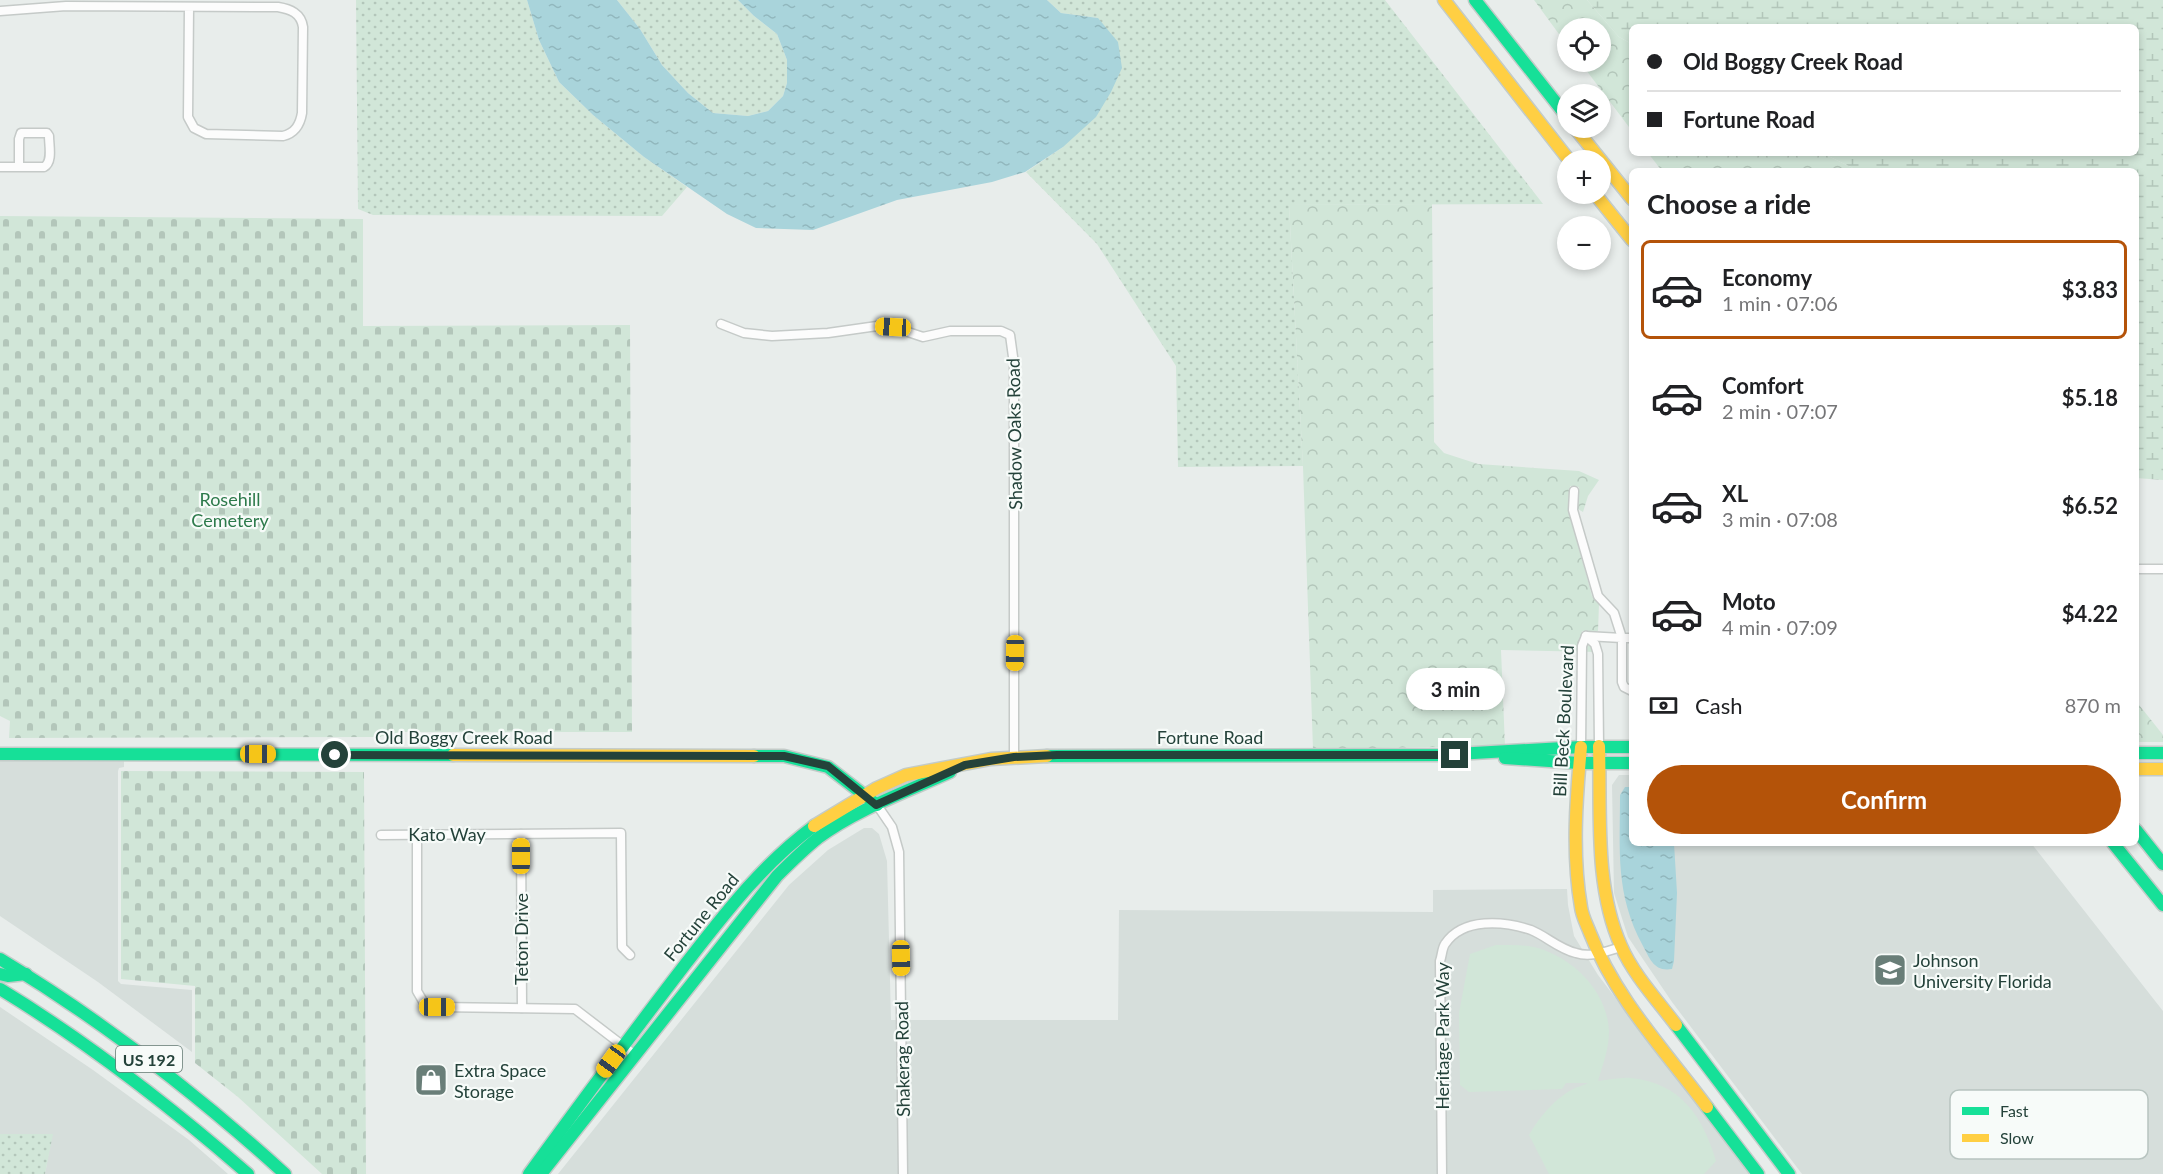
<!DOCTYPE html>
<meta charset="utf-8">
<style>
:root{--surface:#fff;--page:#f2f2f2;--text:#202124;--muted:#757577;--line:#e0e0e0;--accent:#b45309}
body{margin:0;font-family:Lato,sans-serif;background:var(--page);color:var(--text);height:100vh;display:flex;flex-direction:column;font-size:22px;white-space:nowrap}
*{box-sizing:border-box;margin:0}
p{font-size:20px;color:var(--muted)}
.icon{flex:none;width:33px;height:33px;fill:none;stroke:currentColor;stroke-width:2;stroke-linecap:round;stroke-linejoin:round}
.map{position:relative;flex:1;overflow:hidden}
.drawer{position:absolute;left:1629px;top:168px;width:510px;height:678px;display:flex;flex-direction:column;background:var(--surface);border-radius:9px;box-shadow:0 3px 9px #0003}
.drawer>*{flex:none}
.hud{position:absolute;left:1629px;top:24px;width:510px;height:132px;border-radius:9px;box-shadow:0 3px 9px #0003;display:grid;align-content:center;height:132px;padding:0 18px;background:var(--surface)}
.tools{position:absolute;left:1557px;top:18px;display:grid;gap:12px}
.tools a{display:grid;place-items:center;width:54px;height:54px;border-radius:50%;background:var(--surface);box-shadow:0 3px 9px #0003;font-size:30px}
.end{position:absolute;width:27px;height:27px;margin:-14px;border:8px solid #24423a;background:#fff;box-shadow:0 0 0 3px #fff}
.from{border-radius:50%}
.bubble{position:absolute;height:42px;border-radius:21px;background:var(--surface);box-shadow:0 3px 9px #0003;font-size:20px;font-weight:700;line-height:42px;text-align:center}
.car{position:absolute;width:18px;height:36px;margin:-18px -9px;border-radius:8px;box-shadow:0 0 4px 2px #0007;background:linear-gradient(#f5c518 24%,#345 0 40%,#f5c518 0 76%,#345 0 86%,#f5c518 0)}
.hud b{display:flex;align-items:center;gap:21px;height:57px;font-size:22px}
.hud b+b{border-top:2px solid var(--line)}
.hud i{width:15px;height:15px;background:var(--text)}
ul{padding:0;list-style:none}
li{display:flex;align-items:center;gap:18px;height:99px;margin:0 12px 9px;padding:0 6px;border:3px solid transparent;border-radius:9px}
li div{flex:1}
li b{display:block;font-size:22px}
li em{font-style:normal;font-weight:700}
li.active{border-color:var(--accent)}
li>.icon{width:54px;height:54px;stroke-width:1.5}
h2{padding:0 18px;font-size:27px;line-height:72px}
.pay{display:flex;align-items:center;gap:15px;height:66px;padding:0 18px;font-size:22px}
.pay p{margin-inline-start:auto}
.primary-button{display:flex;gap:12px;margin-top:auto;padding:12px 18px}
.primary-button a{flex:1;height:69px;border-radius:36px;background:var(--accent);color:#fff;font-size:24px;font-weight:700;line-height:69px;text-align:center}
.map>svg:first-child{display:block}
.built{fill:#d6dedb}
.grass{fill:url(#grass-dots)}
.forest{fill:url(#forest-crowns)}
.wetland{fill:url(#wetland-marsh)}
.cemetery{fill:url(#cemetery-stones)}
.park{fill:#d1e6d8}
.water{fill:url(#water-ripples)}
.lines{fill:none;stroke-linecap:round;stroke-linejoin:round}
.street-casing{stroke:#c5cac8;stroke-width:11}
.fast-casing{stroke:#c3cbc8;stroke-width:15}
.slow-casing{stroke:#c3cbc8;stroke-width:15}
.street{stroke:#fcfcfc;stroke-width:8}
.fast{stroke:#16e098;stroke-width:12}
.slow{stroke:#ffcf43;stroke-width:12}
.route{stroke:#24423a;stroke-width:8}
.labels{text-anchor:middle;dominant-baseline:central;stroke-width:4.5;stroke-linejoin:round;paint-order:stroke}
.shield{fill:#f7fbf9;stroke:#637a73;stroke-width:1.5}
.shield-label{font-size:16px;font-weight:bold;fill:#24423a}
.street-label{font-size:18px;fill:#24423a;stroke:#f7fbf9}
.park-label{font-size:18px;fill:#2d7a4b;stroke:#f7fbf9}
.poi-label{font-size:18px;fill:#24423a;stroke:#f7fbf9;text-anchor:start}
.key{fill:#f7fbf9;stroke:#b8c4c0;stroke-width:1.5}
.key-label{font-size:16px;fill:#24423a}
</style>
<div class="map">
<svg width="2163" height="1174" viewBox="0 0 2163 1174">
<defs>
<pattern id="grass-dots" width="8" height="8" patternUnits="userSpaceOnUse" patternTransform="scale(1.5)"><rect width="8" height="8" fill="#d1e6d8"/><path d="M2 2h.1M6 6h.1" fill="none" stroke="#b3c6ba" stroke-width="1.8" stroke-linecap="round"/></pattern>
<pattern id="forest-crowns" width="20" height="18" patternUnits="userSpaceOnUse" patternTransform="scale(1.5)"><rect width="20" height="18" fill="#d1e6d8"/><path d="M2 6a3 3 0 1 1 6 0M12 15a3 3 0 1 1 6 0" fill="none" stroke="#b3c6ba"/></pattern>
<pattern id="wetland-marsh" width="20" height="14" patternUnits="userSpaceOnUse" patternTransform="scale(1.5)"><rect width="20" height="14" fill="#d1e6d8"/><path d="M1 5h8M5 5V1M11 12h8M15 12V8" fill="none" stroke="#b3c6ba"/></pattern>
<pattern id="cemetery-stones" width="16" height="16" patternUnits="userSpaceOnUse" patternTransform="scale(1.5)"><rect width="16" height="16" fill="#d1e6d8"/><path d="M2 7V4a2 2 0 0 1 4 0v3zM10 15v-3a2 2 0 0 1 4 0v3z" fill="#b3c6ba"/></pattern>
<pattern id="water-ripples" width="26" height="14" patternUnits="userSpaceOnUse" patternTransform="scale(1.5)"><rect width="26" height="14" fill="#a9d4db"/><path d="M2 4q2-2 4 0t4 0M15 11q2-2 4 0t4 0" fill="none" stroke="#91b7bd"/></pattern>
</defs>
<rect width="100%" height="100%" fill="#e8edeb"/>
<!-- built -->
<g class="built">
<polygon points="0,759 124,759 124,767 119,768 118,771 118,981 121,984 192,990 192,1052 98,982 0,916"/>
<polygon points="1619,775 1632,775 1632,843 2031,843 2163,1011 2163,1174 1802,1174 1672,1002 1628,937 1614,893 1612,785"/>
<polygon points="864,828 872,828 879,834 887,861 891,1020 1118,1020 1119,910 1433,912 1433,890 1567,889 1568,905 1574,936 1598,975 1750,1174 558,1174 789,885 828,850"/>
<polygon points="0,1007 93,1070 189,1140 228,1174 45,1174 52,1134 0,1134"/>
</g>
<!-- grass -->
<g class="grass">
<polygon points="356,0 527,0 539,40 559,82 593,115 644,157 687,187 662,216 373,215 358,209"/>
<polygon points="617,0 738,0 754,16 777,34 787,60 787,83 783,96 768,111 748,116 713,113 688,93 662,65 640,29"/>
<polygon points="1047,0 1385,0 1543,204 1289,205 1303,466 1178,467 1176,366 1097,244 1026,172 1063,147 1098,18 1061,13"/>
<polygon points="0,1134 53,1134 45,1174 0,1174"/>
</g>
<!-- forest -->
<g class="forest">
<polygon points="1534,0 1587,0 1619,37 1632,44 1632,131 1580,62 1600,62 1600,28 1568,28 1567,45"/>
<polygon points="1648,153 1822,153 1859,171 1662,171"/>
<polygon points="1432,204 1434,442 1444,453 1478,464 1579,471 1599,480 1588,496 1583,512 1578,509 1579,487 1570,486 1569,511 1592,596 1599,604 1598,631 1582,631 1581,641 1598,641 1598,652 1501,650 1505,746 1313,749 1303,467 1289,205"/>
<polygon points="2136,701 2163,735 2163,742 2136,742"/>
</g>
<!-- wetland -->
<polygon class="wetland" points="1587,0 2163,0 2163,480 2136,478 2136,171 1859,171 1822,153 2136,153 2136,27 1632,27 1632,44 1619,37"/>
<!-- cemetery -->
<g class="cemetery">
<polygon points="0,216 363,219 363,326 630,325 632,732 400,732 379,737 9,738 10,721 0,716"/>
<polygon points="121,771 364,772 366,1174 322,1174 238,1097 195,1063 195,986 121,979"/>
</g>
<!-- park -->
<path class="park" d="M1496,945C1510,945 1524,944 1538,948C1574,959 1607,991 1609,1031C1609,1049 1603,1064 1598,1081C1609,1080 1620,1077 1631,1078C1681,1083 1703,1117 1716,1161L1704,1174H1549L1529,1135C1540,1116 1555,1098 1575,1088C1580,1086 1585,1085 1588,1083H1566L1562,1089L1469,1092L1460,1085L1459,1013L1470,954Z"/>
<!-- water -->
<g class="water">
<polygon points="527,0 617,0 640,29 662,65 688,93 713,113 748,116 768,111 783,96 787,83 787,60 777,34 754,16 738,0 1047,0 1061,13 1098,18 1118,42 1122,68 1111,92 1096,117 1063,147 1025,172 992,182 897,200 813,230 756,228 727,214 644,157 593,115 559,82 539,40"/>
<path d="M1625,787H1632V843H1674L1677,893L1674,961L1672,969C1654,972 1650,959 1643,946C1615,894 1620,851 1620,795Z"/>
</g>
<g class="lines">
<!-- street casing -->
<g class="street-casing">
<g id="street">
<path d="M0,11L66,6L278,7C290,9 301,13 303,27L302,113C300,125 295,133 283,136L206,134L194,128L188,117L189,8"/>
<path d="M0,167H44C53,162 49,146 49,136L47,133H21L19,139V167"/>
<polyline points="721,324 744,333 772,336 828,333 877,326 893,327 923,337 950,331 1001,331 1010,335 1014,364 1014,757"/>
<polyline points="1574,491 1573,510 1598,596 1614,613 1622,638 1632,638"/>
<polyline points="2136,569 2163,569"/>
<polyline points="1586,636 1595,644 1598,654 1599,746"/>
<polyline points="1586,636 1622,638 1622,682 1624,687 1632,691"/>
<polyline points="1581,747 1582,646 1586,636"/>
<polyline points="877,805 892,827 899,852 903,1174"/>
<polyline points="417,834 417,991 424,1003 437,1007 575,1009 635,1055"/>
<polyline points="521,834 522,1008"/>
<polyline points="381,835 621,833 622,947 630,955"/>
<path d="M1442,1174L1440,961C1442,956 1442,948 1445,944C1463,917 1504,921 1531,930C1546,936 1559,949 1576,953C1591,958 1607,951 1621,947"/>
</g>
</g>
<!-- fast casing -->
<g class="fast-casing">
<g id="fast">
<polyline points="1475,0 1568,118"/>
<polyline points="2136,753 2163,753"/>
<polyline points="0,754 453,755"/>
<polyline points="754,756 784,756 828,767 877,805"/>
<polyline points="1047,756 1439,755 1581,747 1632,747"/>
<polyline points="1505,758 1578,763 1632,763"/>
<polyline points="2136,830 2163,864"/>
<polyline points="2113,843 2163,905"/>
<path d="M0,959C103,1021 196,1093 285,1174"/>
<polyline points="0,974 8,976 26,974"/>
<path d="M0,989C89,1043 170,1106 248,1174"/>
<polyline points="1676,1025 1789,1174"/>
<polyline points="1707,1107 1758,1174"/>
<path d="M529,1174C580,1104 631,1035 684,966C723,916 762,864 814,826"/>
<path d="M541,1174L777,876C790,863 803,850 818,838C857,809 906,792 950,772"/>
</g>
</g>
<!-- slow casing -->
<g class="slow-casing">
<g id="slow">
<polyline points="1444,0 1569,160"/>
<polyline points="1575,128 1632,199"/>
<polyline points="1595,194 1632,240"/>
<path d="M1599,746C1601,811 1594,886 1621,946C1633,974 1657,1000 1676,1025"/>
<path d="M1581,747C1576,799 1572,855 1581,907C1582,916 1587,925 1590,933C1615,998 1666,1052 1707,1107"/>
<polyline points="453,755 754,756"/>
<polyline points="2136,769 2163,769"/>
<polyline points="814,826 877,788 906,775 991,759 1047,756"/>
</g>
</g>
<!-- street -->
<use href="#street" class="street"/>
<!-- fast -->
<use href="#fast" class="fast"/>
<!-- slow -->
<use href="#slow" class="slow"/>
</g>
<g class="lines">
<!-- route -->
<polyline class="route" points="335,755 784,756 828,766 876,805 965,765 1014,757 1057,755 1455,755"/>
</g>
<!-- icons -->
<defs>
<g id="university-square" transform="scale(1.725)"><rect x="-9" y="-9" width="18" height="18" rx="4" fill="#697e78" stroke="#f7fbf9"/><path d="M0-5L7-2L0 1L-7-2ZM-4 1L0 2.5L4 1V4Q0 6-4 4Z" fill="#fff"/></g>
<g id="shop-square" transform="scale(1.725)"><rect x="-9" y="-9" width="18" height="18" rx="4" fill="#697e78" stroke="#f7fbf9"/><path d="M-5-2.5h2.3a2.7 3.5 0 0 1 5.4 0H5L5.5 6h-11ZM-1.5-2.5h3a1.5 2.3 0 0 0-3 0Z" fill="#fff"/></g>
</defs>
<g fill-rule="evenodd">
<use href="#university-square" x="1890" y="970"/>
<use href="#shop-square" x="431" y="1080"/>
</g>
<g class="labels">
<!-- shield labels -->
<rect class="shield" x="116" y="1046" width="66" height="26" rx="4.5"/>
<g class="shield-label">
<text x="149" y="1059">US 192</text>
</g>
<!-- street labels -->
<g class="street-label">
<text transform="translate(1014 434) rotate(-91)">Shadow Oaks Road</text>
<text transform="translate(1563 721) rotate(-87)">Bill Beck Boulevard</text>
<text x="464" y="737">Old Boggy Creek Road</text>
<text x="1210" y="737">Fortune Road</text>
<text x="447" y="834">Kato Way</text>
<text transform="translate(701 917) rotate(-51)">Fortune Road</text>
<text transform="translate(521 939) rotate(-90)">Teton Drive</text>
<text transform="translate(1442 1036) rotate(-90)">Heritage Park Way</text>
<text transform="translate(902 1059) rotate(-91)">Shakerag Road</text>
</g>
<!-- park labels -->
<g class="park-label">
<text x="230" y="499">Rosehill<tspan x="230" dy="21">Cemetery</tspan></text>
</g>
<!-- poi labels -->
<g class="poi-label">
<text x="1913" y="960">Johnson<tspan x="1913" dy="21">University Florida</tspan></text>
<text x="454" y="1070">Extra Space<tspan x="454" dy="21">Storage</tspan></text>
</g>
</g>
<!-- legend -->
<rect x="1950" y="1090" width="198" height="69" rx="9" class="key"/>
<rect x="1962" y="1107" width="27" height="8" fill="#16e098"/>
<rect x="1962" y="1134" width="27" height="8" fill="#ffcf43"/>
<g class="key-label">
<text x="2000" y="1117">Fast</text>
<text x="2000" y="1144">Slow</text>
</g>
</svg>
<div class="tools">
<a><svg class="icon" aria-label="locate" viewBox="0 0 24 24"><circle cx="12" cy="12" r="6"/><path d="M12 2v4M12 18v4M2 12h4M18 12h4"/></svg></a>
<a><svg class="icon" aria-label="layers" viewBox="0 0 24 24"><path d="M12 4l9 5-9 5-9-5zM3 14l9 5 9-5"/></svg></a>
<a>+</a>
<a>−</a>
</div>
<i class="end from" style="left:335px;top:755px"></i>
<i class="end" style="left:1455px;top:755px"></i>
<div class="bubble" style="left:1406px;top:668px;width:99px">3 min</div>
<i class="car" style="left:893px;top:327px;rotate:273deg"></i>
<i class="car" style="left:1015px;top:653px;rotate:181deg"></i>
<i class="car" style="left:258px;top:754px;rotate:90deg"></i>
<i class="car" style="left:521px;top:856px;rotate:0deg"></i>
<i class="car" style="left:901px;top:958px;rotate:179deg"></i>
<i class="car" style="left:437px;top:1007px;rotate:90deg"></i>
<i class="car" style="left:611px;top:1061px;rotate:216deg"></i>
<div class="hud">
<b><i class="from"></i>Old Boggy Creek Road</b>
<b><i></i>Fortune Road</b>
</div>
<section class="drawer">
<h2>Choose a ride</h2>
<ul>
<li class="active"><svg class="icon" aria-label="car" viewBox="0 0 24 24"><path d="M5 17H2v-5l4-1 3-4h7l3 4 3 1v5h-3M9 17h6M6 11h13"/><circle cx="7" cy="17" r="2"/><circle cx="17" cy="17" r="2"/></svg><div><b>Economy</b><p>1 min · 07:06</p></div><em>$3.83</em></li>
<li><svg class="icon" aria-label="car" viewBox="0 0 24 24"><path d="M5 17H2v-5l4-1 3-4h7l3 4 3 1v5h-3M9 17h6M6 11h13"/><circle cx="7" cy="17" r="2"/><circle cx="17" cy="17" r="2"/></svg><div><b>Comfort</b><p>2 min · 07:07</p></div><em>$5.18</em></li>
<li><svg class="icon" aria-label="car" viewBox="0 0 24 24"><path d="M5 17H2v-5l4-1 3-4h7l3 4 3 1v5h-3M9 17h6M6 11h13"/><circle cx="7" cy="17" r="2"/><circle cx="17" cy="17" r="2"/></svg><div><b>XL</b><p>3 min · 07:08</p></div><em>$6.52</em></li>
<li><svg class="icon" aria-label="car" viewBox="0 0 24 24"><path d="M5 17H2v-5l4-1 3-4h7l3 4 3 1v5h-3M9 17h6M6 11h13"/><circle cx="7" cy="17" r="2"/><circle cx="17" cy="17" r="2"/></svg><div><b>Moto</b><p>4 min · 07:09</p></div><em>$4.22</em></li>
</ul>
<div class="pay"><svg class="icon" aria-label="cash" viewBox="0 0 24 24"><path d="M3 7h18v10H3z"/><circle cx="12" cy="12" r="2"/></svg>Cash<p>870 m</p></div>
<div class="primary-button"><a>Confirm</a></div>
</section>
</div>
